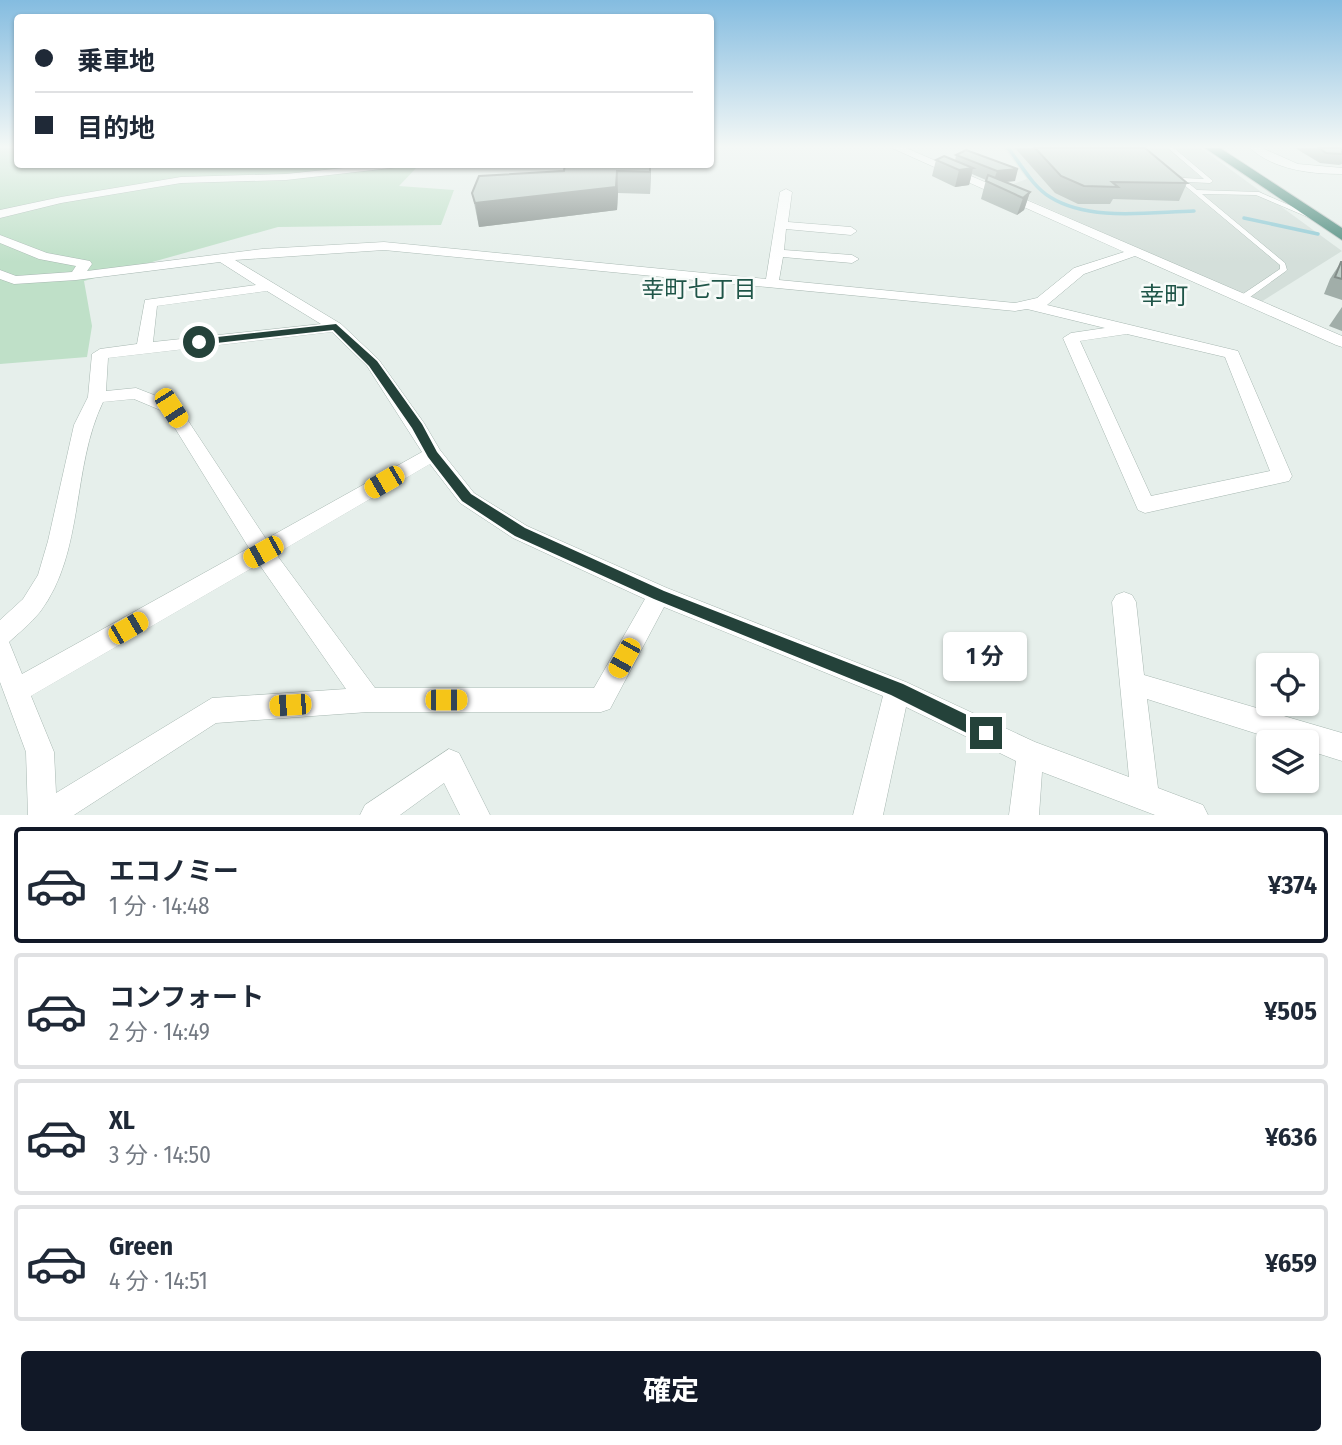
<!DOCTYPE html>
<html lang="ja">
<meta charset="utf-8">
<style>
:root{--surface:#fff;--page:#f2f2f3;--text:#1f2937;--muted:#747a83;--line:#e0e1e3;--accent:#111827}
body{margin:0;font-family:"Fira Sans Condensed","Noto Sans JP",sans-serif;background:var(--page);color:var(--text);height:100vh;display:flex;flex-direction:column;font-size:26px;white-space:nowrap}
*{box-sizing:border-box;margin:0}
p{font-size:23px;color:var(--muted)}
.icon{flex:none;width:38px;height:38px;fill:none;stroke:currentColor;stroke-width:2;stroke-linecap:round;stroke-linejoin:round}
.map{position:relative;height:815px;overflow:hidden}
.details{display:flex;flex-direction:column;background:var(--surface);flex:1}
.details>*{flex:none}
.banner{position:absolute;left:14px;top:14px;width:700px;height:154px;border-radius:7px;box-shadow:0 2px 5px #0004;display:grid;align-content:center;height:154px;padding:0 21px;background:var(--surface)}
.buttons{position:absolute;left:1256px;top:653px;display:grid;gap:14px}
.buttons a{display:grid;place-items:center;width:63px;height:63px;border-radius:7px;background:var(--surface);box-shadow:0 2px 5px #0004;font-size:35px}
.end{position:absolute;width:32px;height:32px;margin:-16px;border:9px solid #24423a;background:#fff;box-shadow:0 0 0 4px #fff}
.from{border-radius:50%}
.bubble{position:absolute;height:49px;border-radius:7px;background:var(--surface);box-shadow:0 2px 5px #0004;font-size:23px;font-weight:700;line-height:49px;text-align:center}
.car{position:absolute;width:21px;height:42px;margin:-21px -10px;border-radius:9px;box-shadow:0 0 5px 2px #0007;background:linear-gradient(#f5c518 24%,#345 0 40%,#f5c518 0 76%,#345 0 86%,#f5c518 0)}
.banner b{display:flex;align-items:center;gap:24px;height:66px;font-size:26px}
.banner b+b{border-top:2px solid var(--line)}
.banner i{width:18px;height:18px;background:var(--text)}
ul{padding:12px 0 0;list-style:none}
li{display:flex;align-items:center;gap:21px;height:116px;margin:0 14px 10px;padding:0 7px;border:4px solid var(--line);border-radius:7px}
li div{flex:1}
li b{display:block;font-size:26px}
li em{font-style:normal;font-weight:700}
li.on{border-color:var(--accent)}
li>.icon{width:63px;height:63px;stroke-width:1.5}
.action{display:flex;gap:14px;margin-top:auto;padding:14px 21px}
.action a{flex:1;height:80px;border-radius:7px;background:var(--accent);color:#fff;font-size:28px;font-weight:700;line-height:80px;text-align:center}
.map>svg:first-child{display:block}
.built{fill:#d4dfda}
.green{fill:#bfe0c8}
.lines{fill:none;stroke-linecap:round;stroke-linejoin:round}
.stream{stroke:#8ec9d4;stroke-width:3.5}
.service-casing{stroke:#a8b8b2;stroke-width:1}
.minor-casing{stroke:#a8b8b2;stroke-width:1}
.trunk-casing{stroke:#c2cac8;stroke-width:2}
.service{fill:#fff;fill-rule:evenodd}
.minor{fill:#fff;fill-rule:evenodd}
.trunk{fill:#4c8a7c;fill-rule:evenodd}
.wall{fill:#a1aea9}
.shaded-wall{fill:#838d89}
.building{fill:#bbcac4;stroke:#838d89;stroke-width:2}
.route{fill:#24423a}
.labels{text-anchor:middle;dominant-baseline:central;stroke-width:5;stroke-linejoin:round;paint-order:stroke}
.neighbourhood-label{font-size:23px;fill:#1f5548;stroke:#f7fbf9}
.quarter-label{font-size:24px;fill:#1f5548;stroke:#f7fbf9}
</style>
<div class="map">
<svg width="1342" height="815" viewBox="0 0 1342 815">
<rect width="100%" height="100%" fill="#e6efeb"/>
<!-- built -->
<polygon class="built" points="1004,148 1201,148 1342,251 1261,302 1002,188 1027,179"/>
<!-- green -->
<polygon class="green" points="0,148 17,148 18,164 419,165 399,186 454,190 441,225 278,227 84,281 92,326 87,357 0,364"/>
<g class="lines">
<!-- stream -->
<g class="stream">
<path d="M1008,148C1021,164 1032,186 1050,197C1090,222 1150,212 1194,211"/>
<polyline points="1244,218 1318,234"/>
</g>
<!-- service casing -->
<g class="service-casing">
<polygon id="service" points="1168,148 1174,148 1213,181 1210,183 1187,182 1197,190 1259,192 1314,216 1314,218 1310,218 1256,195 1202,194 1285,263 1287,270 1286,271 1246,300 1240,300 1240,296 1280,269 1280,265 1177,179 1176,178 1179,176 1183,178 1204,179"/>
</g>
<!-- minor casing -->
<g class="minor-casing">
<g id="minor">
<path d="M892,148H906L1342,336V347L1336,345L1135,256L1084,274L1047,305L1238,351L1292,476L1289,481L1145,513L1138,510L1063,338L1071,333L1105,328L1027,309L1015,311L384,250L235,260L341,324L379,360L424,423L440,450L474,493L527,526L667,588L906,682L1035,742L1129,777L1112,602L1116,595L1124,592L1132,595L1136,602L1144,675L1342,733V761L1307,750V742H1283L1147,699L1158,788L1203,805L1208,815H1155L1042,772L1039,815H1009L1016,761L906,707L883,815H853L883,696L664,607L610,709L601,712H368L216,723L74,815H28L26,752L0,682V620L23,599L38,575L48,541L74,425L88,397L92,354L100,349L137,344L145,300L256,285L220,262L76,280L14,284L0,279V270L16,276L72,272L76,266L39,259L0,243V235L47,253L90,261L92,264L87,271L262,249L384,242L766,279L780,192L786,189L792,192L788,222L851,227L857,231L851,235L786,229L784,250L852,255L859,259L852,263L783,257L779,280L1015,303L1037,298L1074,268L1124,252ZM267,291L321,324L153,342L157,306ZM332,332L367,366L422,452L266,539L177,404L136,388L106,391L108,358ZM1127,334L1225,357L1270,471L1151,496L1080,341ZM134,399L165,412L249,548L22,674L9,642C19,633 31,623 40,612C85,552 71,468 103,402ZM430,464L460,503L513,538L645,599L594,688H375L276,554ZM259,564L346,689L212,698L56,793L54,752L31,696Z"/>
<path d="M1250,148H1262L1298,164L1342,168V174C1311,174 1274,170 1250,148Z"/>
<polygon points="382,164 425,164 286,180 181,183 61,203 0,218 0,210 61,197 181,177 286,174"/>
<polygon points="449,749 459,753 490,815 460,815 444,783 400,815 360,815 365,805"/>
</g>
</g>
<!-- trunk casing -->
<g class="trunk-casing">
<polygon id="trunk" points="1205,148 1220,148 1342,228 1342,240"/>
</g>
<!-- service -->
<use href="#service" class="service"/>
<!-- minor -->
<use href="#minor" class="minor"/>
<!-- trunk -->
<use href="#trunk" class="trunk"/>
</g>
<!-- wall -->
<g class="wall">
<polygon points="1015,148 1145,148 1187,183 1179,201 1113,199 1110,204 1078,204 1055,193"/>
<polygon points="1295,148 1342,148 1342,164 1339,165 1320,163"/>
<polygon points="966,150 1015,181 1004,182 1030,192 1024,210 1017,215 981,199 986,180 972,174 969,185 955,187 932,176 936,160 955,161 956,155"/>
<polygon points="651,164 650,194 618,193 617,210 479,227 472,193 564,171"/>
<polygon points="1341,262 1342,262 1342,300 1324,294 1330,279"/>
<polygon points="1342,307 1342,331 1329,326"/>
</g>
<!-- shaded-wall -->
<g class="shaded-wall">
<polygon points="650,164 651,164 650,194"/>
<polygon points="973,168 969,185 955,187 959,170"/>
<polygon points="1018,169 1015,181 993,183 997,171"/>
<polygon points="617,171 618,193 617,210 479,227 475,203"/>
<polygon points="1030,192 1024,210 1017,215 1023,198"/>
</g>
<!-- building -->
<g class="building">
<polygon points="1035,148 1145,148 1187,183 1112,182 1118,187 1084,186 1061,176"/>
<polygon points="1319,148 1342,148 1342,154 1326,153"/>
<polygon points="966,150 1018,169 997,171 956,155"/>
<polygon points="944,156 973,168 959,170 936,160"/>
<polygon points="565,164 650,164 650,172 617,171 616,187 475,203 472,193 479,176 564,171"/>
<polygon points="988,175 1030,192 1023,198 986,181"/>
<polygon points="1341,262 1342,262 1342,279 1335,277"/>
</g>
<!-- sky -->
<linearGradient id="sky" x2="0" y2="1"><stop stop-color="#84bce0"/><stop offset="0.56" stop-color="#f4f8f6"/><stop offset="1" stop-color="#f4f8f6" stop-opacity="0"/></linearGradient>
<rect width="1342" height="262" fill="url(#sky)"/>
<!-- route -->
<polygon class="route" points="336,324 377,361 422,424 437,452 471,494 525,528 664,591 903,684 992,727 994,733 992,739 986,741 979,739 891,695 654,599 515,536 462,501 428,457 412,428 369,366 333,330 199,345 194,342 199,339"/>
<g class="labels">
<!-- neighbourhood labels -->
<g class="neighbourhood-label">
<text x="699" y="289">幸町七丁目</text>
</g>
<!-- quarter labels -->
<g class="quarter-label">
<text x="1164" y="296">幸町</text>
</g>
</g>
</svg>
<div class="buttons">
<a><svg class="icon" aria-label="locate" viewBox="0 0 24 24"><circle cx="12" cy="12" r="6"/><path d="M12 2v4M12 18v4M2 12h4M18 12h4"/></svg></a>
<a><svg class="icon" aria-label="layers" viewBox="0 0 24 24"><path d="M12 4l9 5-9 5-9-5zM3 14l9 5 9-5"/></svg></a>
</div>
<i class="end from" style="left:199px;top:342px"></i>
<i class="end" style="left:986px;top:733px"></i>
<div class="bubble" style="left:943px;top:632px;width:84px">1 分</div>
<i class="car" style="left:171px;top:408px;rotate:147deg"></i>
<i class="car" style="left:384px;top:482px;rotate:240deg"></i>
<i class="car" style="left:263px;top:552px;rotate:241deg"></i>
<i class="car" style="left:128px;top:628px;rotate:60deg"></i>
<i class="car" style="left:624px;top:658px;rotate:209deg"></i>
<i class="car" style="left:446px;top:700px;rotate:90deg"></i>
<i class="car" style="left:290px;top:705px;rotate:266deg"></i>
<div class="banner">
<b><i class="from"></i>乗車地</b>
<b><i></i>目的地</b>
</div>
</div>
<section class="details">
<ul>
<li class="on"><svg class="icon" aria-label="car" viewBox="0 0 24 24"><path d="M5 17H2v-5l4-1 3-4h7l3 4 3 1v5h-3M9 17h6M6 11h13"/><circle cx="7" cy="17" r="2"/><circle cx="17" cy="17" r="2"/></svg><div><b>エコノミー</b><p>1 分 · 14:48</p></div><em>¥374</em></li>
<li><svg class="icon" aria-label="car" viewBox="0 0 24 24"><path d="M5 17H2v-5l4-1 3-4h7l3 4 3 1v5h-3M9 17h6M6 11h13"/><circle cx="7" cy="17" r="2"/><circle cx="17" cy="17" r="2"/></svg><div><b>コンフォート</b><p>2 分 · 14:49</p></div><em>¥505</em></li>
<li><svg class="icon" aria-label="car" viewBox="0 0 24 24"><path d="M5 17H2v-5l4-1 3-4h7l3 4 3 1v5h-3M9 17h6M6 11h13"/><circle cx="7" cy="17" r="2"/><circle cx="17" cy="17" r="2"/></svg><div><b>XL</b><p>3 分 · 14:50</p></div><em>¥636</em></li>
<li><svg class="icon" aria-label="car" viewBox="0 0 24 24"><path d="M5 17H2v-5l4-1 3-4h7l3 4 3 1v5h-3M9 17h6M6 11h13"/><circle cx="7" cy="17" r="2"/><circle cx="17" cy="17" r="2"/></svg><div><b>Green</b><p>4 分 · 14:51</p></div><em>¥659</em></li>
</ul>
<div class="action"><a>確定</a></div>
</section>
